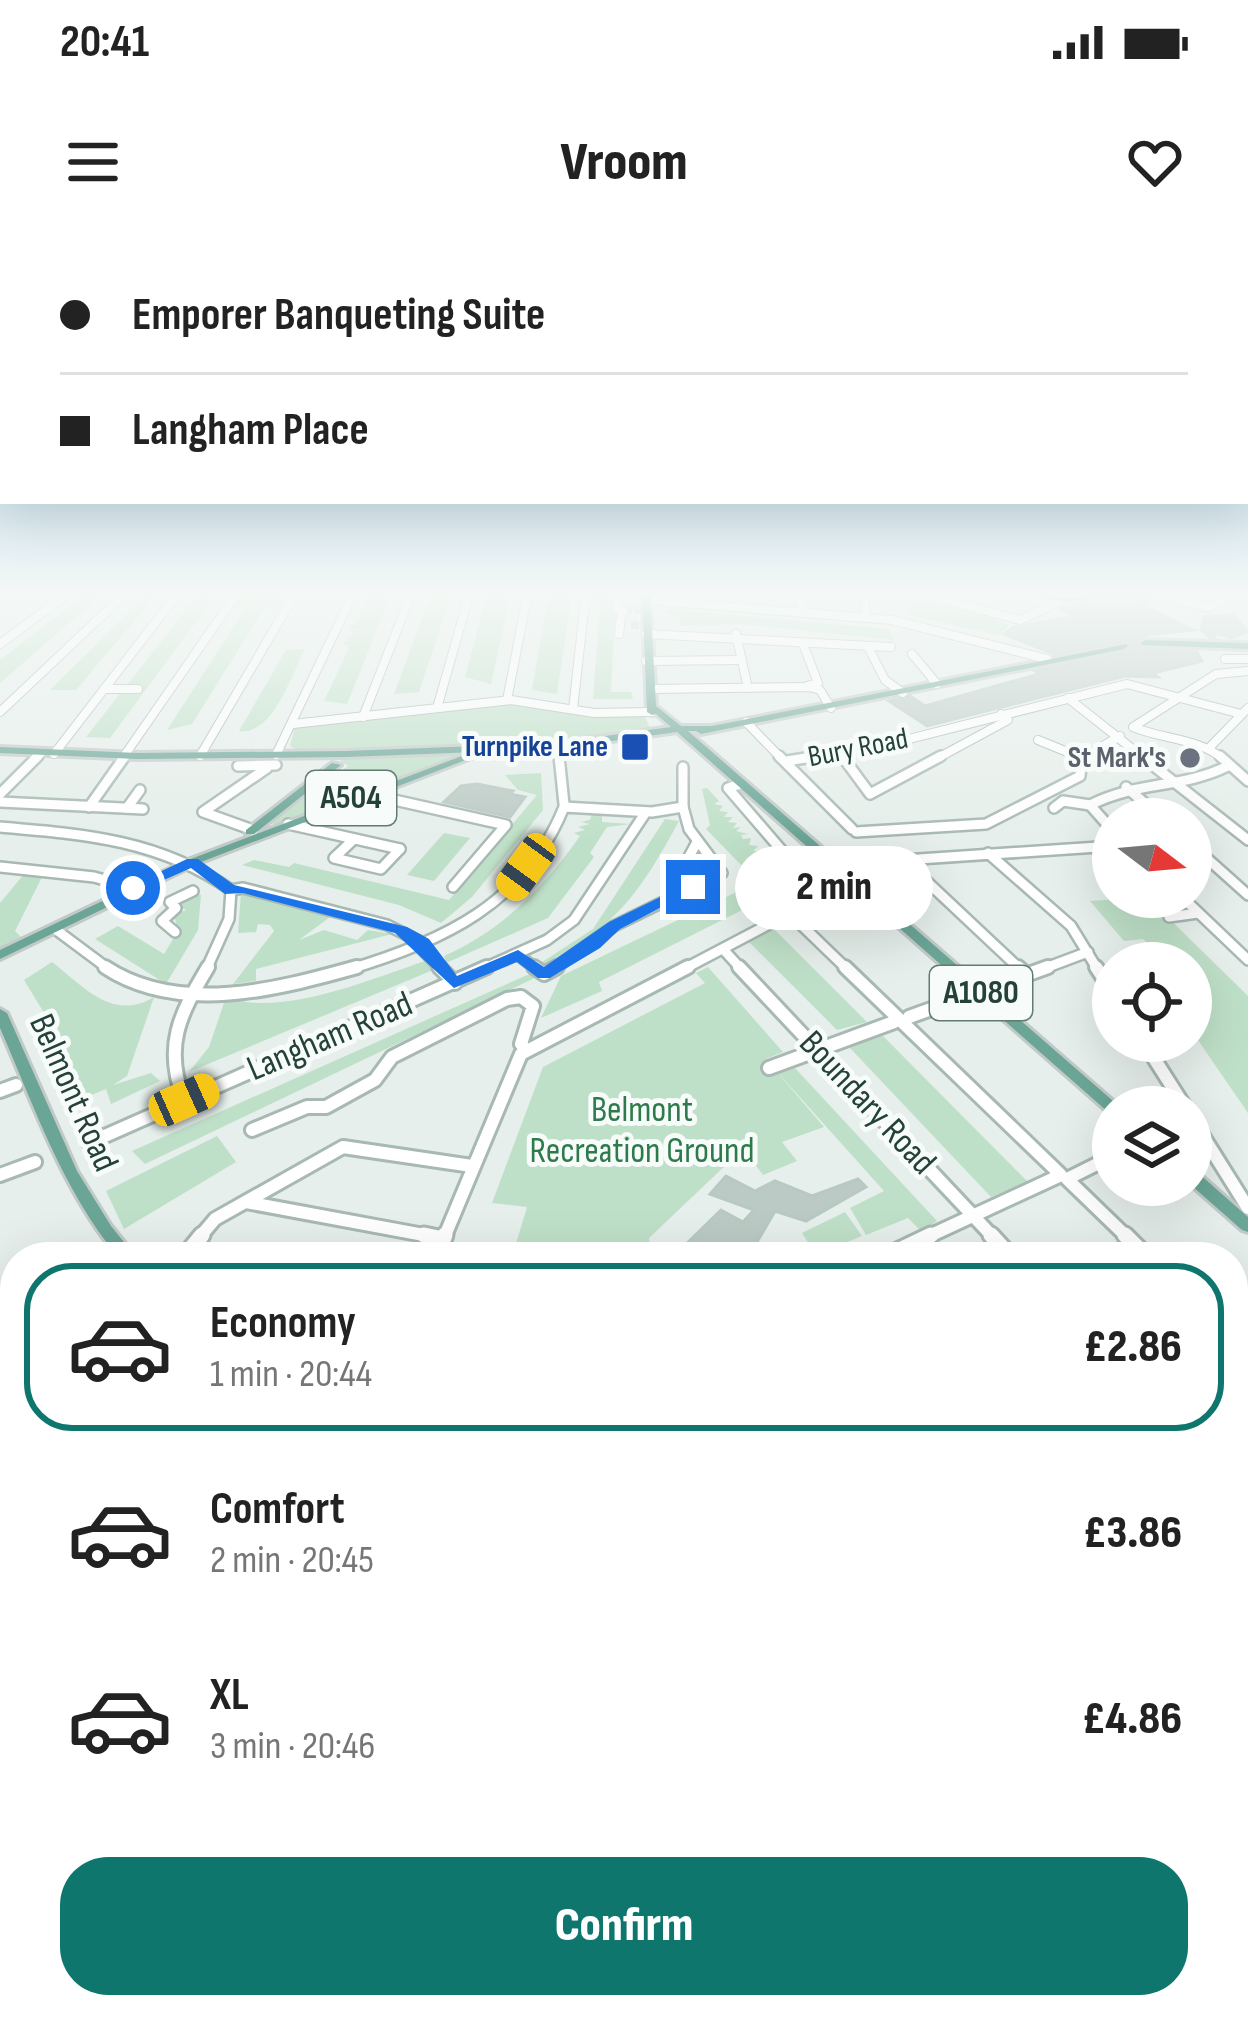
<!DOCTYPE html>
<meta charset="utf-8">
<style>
:root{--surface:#fff;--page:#f2f2f2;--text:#222;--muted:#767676;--line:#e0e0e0;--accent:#0f766e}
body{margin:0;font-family:"Sofia Sans Condensed",sans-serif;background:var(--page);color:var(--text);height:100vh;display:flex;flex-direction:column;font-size:45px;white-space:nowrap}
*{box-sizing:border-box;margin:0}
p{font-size:39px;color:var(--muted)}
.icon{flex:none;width:66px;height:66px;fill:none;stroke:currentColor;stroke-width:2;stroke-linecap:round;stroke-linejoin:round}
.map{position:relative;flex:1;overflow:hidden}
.panel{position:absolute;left:0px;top:1002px;width:1248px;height:777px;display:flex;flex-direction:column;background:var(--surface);border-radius:48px 48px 0 0;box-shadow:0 12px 48px #0002}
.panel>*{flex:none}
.top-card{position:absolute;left:0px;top:0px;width:1248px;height:264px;box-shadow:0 12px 48px #0002;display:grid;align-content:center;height:264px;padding:0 60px;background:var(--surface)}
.needle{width:78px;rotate:106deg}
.tools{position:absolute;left:1092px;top:558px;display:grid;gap:24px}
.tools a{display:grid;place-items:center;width:120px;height:120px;border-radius:50%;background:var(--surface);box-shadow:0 12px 48px #0002;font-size:60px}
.end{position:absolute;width:54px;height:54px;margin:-27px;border:15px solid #1a73e8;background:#fff;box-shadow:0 0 0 6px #fff}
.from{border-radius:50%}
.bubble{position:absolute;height:84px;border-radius:42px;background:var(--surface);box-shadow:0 12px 48px #0002;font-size:39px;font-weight:800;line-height:84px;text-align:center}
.car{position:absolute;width:36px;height:72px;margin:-36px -18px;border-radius:15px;box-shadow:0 0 9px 3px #0007;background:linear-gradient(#f5c518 24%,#345 0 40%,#f5c518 0 76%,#345 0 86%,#f5c518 0)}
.top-card b{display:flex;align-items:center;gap:42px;height:114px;font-size:45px}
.top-card b+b{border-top:3px solid var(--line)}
.top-card i{width:30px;height:30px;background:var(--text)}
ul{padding:21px 0 0;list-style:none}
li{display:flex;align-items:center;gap:36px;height:168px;margin:0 24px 18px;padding:0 36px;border:6px solid transparent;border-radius:48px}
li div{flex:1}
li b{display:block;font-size:45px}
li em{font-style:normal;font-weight:800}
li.selected{border-color:var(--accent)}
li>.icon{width:108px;height:108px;stroke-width:1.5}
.action{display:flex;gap:24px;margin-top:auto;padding:24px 60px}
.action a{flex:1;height:138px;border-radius:48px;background:var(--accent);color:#fff;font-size:48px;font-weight:800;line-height:138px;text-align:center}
.status{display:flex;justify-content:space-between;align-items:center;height:84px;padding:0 60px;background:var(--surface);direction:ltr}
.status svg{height:33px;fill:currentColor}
header{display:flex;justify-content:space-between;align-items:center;height:156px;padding:0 60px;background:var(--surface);font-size:54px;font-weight:800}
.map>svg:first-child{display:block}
.green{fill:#bfe0c8}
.building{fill:#bbcac4;stroke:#b8c9c2;stroke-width:3}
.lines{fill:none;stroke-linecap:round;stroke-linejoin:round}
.minor-tunnel{stroke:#bfccc8;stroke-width:8;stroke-dasharray:8 3;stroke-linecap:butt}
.minor-far4-casing{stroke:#a8b8b2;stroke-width:10}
.minor-far3-casing{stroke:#a8b8b2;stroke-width:14}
.minor-far2-casing{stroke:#a8b8b2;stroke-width:18}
.minor-far1-casing{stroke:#a8b8b2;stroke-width:21}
.minor-casing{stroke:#a8b8b2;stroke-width:26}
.major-casing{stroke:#c2cac8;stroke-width:6}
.minor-far4{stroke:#fff;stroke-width:8}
.minor-far3{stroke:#fff;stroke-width:9}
.minor-far2{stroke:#fff;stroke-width:12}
.minor-far1{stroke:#fff;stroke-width:15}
.minor{stroke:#fff;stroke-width:20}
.major{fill:#6aa596;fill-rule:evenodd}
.route{fill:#1a73e8}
.transit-dot{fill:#1a4fb4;stroke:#f7fbf9;stroke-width:4.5}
.worship-dot{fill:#6b7280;stroke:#f7fbf9;stroke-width:4.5}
.labels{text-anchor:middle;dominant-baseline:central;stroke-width:10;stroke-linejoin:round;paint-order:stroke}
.far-transit-label{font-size:30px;font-weight:bold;fill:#164399;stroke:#f7fbf9;text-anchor:end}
.far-street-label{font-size:30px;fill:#24423a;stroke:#f7fbf9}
.far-worship-label{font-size:30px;font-weight:bold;fill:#5b616d;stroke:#f7fbf9;text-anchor:end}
.shield{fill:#f7fbf9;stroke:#637a73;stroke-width:3}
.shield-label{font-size:33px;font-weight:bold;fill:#24423a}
.street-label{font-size:36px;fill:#24423a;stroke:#f7fbf9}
.park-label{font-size:36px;fill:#2d7a4b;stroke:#f7fbf9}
</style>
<div class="status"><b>20:41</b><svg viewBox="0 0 49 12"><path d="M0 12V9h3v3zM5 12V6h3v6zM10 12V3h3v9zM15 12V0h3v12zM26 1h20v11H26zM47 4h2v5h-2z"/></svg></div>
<header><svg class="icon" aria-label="menu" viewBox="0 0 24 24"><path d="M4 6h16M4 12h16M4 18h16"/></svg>Vroom<svg class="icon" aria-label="heart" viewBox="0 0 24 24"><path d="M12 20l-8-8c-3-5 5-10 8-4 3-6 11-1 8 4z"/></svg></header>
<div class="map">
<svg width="1248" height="1777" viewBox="0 0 1248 1777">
<rect width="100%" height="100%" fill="#e6efeb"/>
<!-- green -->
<g class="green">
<polygon points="200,352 218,352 110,498 86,497"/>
<polygon points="240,352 290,352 281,366 265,367 192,484 167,490 245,369 230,368"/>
<polygon points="392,352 347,464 324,461 349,408 343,402 351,401 345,399 353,395 347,394 354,394 349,390 356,390 350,387 361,379 355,378 365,377 356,374 364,373 358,371 368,364 364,361 370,360 364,359 371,356 367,353"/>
<polygon points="432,352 452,352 419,452 394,454"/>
<polygon points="488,352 511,352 491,444 465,437"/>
<polygon points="549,352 571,358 557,454 532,450"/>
<polygon points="593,352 616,352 611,452 631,452 633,459 593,459 600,363 591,362"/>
<polygon points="146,355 156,355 76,450 50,450"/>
<polygon points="83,356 99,357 0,443 0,420"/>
<path d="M916,359C955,368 984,376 1010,385L998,395L904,374Z"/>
<polygon points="666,369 889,389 894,400 741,384 680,386 680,378 666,374"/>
<path d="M305,409C291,435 274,495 239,491L286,410Z"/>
<polygon points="511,462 597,474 643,473 652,492 559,501 301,512 290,506 295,486"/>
<polygon points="459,514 278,585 270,583 348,526 337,518"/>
<polygon points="541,533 543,570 472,657 441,683 399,665 242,625 254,620 289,627 294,623 449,660 537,555 518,550 505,535"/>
<polygon points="707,548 719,561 714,564 723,566 719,571 728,572 724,577 733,577 728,582 737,583 733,588 741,587 736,591 748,594 741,595 743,599 751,598 749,605 758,606 753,611 763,611 753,614 756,618 768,617 758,624 772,622 744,628 706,589 710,585 702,549"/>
<path d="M593,571L602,572V582L631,584L607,587L590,613L594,617L548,678L446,723L444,716C504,689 544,647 580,596L574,593L585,590L578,587L590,584L581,582L590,580Z"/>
<path d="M665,579L679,581C636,660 620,677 547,729L536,726L593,689Z"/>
<polygon points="444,593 470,598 434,641 407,635"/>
<polygon points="799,622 814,634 599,742 602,751 541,778 561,736"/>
<polygon points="25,633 43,635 15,691 23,699 0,710 0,663"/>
<polygon points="195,652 201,655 198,690 166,744 95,699 118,686 164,714 178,691 174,675 186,670 173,662"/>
<polygon points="241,653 334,674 299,700 324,690 357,700 368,690 392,694 256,729 256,741 233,744 274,691 270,685 258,684 256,692 238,693"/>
<polygon points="1147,657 1248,756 1248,873 1191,790 1191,723 1168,723 1143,699 1124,701 1090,661"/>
<polygon points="774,689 867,782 837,790 749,702"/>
<path d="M425,721L433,730L189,832L209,807L226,757C279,778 372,739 425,721Z"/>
<path d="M52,722C84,747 113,782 154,757L127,836L113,845L151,833L160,841L111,864L106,849L82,859L52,786L24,740Z"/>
<polygon points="708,727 783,812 766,819 824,887 782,902 797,921 763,935 748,915 728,923 649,998 651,1017 512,1017 527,967 492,963 543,827 705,743 696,733"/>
<polygon points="534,732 539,736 145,924 132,911"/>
<polygon points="882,796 883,796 1028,942 991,957 849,807"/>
<polygon points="795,828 937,981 921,991 908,978 866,995 850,968 884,951 779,834"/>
<polygon points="217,896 236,922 124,989 106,951"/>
<polygon points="845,972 862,996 816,1015 802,993"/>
<polygon points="15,1043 15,1764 122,1764 117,1777 0,1777 0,1050"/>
<polygon points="1233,1720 1248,1723 1248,1777 527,1777 481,1764 1233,1764"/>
</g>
<!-- building -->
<g class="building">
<polygon points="1113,352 1148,352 1154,360 1142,365 1193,390 1145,395 1138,407 1197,412 1202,421 1153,433 1158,437 1125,436 927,486 889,461 910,456 925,466 1039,434 1035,431 1127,413 1132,407 1129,400 1054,414 1004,394 1014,387 1074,377 1062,369"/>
<polygon points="1233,375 1248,391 1232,398 1214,392 1215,398 1209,397 1201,389 1204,377"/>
<polygon points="477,544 513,551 510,554 525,557 510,577 444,562 461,546"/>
<polygon points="726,936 755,951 775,941 812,956 858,939 866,947 806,981 775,971 757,1002 733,1017 701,1011 695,1017 673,1017 721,970 743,982 754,970 710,954"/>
</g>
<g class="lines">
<!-- minor-tunnel -->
<g class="minor-tunnel">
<polyline points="624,370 642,370"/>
<polyline points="631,385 640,385"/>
</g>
<!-- minor-far4 casing -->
<g class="minor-far4-casing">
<g id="minor-far4">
<polyline points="617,352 617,369 624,370"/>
<polyline points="796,352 803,373"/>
<polyline points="864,352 866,378"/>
<polyline points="914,352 1020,380 1063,360"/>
<polyline points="1156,352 1208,368 1236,352"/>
<polyline points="0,359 11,352"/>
<polyline points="647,360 892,380 1047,419"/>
<polyline points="619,394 621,377"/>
<polyline points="646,394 891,407"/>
<polyline points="736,394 748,448"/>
<polyline points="0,404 70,352"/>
<polyline points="803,404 818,443 807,446"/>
<polyline points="868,407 885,440 903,453"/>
<polyline points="912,414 937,444"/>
<polyline points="1225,419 1248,419"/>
<polyline points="646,421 742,420"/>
<polyline points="104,449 138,449"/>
<polyline points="650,449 810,447 820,450 831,468"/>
<polyline points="1068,458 1145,519"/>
<polyline points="507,460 528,352"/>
<polyline points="437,468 470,352"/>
<polyline points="573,469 586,352"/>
<polyline points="0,472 127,352"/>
<polyline points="363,477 412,352"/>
<polyline points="746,482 782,519"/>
<polyline points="293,484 511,460 594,473 652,472"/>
<polyline points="1038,500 1082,518"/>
<polyline points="558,506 559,519"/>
<polyline points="1210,507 1248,468"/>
<polyline points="839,511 845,519"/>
<polyline points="54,514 179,352"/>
<polyline points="276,515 354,352"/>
<polyline points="200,516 296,352"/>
<polyline points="1082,518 1120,496"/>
<polyline points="35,519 41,513"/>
<polyline points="122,519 238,352"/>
<polyline points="800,519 897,502 1127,444 1241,474"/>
<polyline points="936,519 1008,480 1001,474"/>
<path d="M1223,519C1201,499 1161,499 1133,487L1216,434L1248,431"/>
</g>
</g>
<!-- minor-far3 casing -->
<g class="minor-far3-casing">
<g id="minor-far3">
<polyline points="559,516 564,564"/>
<polyline points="779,516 852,589"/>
<polyline points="842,516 870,554 941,516"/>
<polyline points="1076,516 1082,518"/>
<polyline points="1141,516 1248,600"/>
<polyline points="1220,516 1248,541"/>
<polyline points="1082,518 1086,516"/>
<polyline points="787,521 818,516"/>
<polyline points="238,526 276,525"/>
<polyline points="683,527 683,567"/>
<polyline points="740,544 728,548 790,620"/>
<polyline points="1126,547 1163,579"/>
<polyline points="363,553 506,585 453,647"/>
<polyline points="0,554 38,516"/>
<polyline points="0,562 143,569"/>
<polyline points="89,567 125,516"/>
<polyline points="127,568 140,550"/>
<polyline points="1054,568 1063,561 1090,565"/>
<polyline points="288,584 400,609"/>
<path d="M0,587C84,594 161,600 231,650L229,679L206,730"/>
<polyline points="253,590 203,572 267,528"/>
<path d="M1113,591L1090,565C1141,540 1181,549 1228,526"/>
<polyline points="856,592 986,584 1080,536 1082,518"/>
<polyline points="354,599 334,618 381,629 400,609"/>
<polyline points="1191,604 1248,655"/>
<polyline points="988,613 1071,686 1098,730"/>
<polyline points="0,627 94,637 133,648"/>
<polyline points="231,650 243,648 387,685 423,703"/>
<polyline points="1182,657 1248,720"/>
<polyline points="666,659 697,602"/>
<polyline points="790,674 848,730"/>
<polyline points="1169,677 1198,673"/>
<polyline points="55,689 110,730"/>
<polyline points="175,692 162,681 176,668 170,662 193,651"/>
<polyline points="418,705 442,730"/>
<polyline points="723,709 742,730"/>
<polyline points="518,715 538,730"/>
<path d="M347,730C442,702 525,664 564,567L652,572L683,567"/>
<polyline points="480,730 547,700 574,680 646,572"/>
<polyline points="552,730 614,686 722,633 689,589 683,567"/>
<polyline points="682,730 834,650"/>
<polyline points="1021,730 904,620 1113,606"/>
<polyline points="1040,730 1088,712"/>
</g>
</g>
<!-- minor-far2 casing -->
<g class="minor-far2-casing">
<g id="minor-far2">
<path d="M105,727C179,776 278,749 357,727"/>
<polyline points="439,727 455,743"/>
<polyline points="534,727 544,734 557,727"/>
<polyline points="739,727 994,998"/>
<polyline points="845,727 1061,935 925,998"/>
<polyline points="1018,727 1027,735"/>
<polyline points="1096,727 1113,753"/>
<polyline points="909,777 1048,727"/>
<polyline points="1143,801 1185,867"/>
<polyline points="769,828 894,782"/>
<polyline points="0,851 16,845"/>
<path d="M184,860C163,806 180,774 208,727"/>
<polyline points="1191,877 1248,968"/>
<polyline points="252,890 307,867 326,867 375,840 392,817 507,759 521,757 533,766 521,804 526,810"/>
<polyline points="89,903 487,727"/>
<polyline points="1113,916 1067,939 1128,998"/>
<polyline points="0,935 35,922"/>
<polyline points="246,962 440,998"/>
<polyline points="199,998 215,979 343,907 472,926"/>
<polyline points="444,998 521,814 688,727"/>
</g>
</g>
<!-- minor-far1 casing -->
<g class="minor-far1-casing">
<g id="minor-far1">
<polyline points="424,995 443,999"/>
<polyline points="991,995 1011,1017"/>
<polyline points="1125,995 1147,1017"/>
<polyline points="184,1017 202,995"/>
<polyline points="436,1017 445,995"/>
<polyline points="885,1017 931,995"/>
<polyline points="1233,1098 1248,1111"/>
<polyline points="1233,1275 1248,1240"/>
<polyline points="1233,1299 1248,1308"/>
</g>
</g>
<!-- minor casing -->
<g class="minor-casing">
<polyline id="minor" points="135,1777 140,1764"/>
</g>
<!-- major casing -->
<g class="major-casing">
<g id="major">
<polygon points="642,352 650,352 656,466 681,486 712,486 1127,404 1128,406 1124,409 701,494 696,491 688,491 1120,867 1113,867 1113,873 1108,872 677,492 554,509 346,517 138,519 0,513 0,507 138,513 346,511 554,503 671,487 656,474 652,475 647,472"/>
<path d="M1028,352C1042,352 1055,358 1068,357C1082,357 1095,352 1109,352L1067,362Z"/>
<polygon points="1145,400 1248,403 1248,409 1142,405 1141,403"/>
<polygon points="467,514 476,516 196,624 0,719 0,710 188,620"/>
<polygon points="332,523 341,525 254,594 246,594 246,590"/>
<path d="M0,769L7,773L77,931L111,986L136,1017H118C62,949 35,868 0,788Z"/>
<polygon points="1191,930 1197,932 1248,977 1248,992 1242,990 1191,945"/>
<polygon points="1233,1605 1248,1608 1248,1632 1233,1629"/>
</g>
</g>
<!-- minor-far4 -->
<use href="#minor-far4" class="minor-far4"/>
<!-- minor-far3 -->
<use href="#minor-far3" class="minor-far3"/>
<!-- minor-far2 -->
<use href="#minor-far2" class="minor-far2"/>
<!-- minor-far1 -->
<use href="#minor-far1" class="minor-far1"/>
<!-- minor -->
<use href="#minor" class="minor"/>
<!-- major -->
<use href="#major" class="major"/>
</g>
<!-- sky -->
<linearGradient id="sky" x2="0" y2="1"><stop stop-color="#84bce0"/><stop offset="0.59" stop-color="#f4f8f6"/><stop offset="1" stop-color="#f4f8f6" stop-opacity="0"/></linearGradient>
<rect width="1248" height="601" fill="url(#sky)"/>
<!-- route -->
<polygon class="route" points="187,619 198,619 234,645 407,687 429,699 457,736 518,710 544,727 609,682 687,644 700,647 620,689 600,708 550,738 538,738 517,722 454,748 395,693 243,653 225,654 191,628 139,651 126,648"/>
<!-- markers -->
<rect class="transit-dot" x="620" y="492" width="30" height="30" rx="6"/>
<circle class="worship-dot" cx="1190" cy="518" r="12"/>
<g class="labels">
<!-- far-transit labels -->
<g class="far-transit-label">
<text x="608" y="507">Turnpike Lane</text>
</g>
<!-- far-street labels -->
<g class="far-street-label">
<text transform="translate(858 508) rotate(-11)">Bury Road</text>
</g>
<!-- far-worship labels -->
<g class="far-worship-label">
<text x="1166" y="518">St Mark's</text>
</g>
<!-- shield labels -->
<g class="shield">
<rect x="306" y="531" width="90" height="54" rx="9"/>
<rect x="930" y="726" width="102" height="54" rx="9"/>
</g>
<g class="shield-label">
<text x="351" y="558">A504</text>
<text x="981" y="753">A1080</text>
</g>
<!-- street labels -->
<g class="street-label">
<text transform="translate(330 797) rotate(-23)">Langham Road</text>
<text transform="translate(73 853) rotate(66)">Belmont Road</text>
<text transform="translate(867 863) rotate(47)">Boundary Road</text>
</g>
<!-- park labels -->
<g class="park-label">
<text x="642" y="870">Belmont<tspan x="642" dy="41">Recreation Ground</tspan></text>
</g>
</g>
</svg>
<div class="tools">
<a><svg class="needle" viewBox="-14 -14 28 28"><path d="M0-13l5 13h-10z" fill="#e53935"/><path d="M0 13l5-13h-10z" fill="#767676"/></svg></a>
<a><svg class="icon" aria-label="locate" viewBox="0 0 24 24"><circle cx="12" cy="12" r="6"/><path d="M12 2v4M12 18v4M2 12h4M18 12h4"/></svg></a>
<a><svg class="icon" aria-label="layers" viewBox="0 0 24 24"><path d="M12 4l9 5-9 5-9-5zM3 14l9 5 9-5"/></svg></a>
</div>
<i class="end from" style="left:133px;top:648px"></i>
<i class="end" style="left:693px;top:647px"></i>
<div class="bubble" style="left:735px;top:606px;width:198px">2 min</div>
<i class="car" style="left:526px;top:627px;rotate:216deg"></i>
<i class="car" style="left:184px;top:860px;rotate:66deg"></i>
<div class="top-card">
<b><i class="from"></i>Emporer Banqueting Suite</b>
<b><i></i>Langham Place</b>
</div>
<section class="panel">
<ul>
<li class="selected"><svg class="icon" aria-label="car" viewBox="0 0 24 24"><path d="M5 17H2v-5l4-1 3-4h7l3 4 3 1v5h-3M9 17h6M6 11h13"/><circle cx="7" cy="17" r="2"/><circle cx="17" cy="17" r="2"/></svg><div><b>Economy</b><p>1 min · 20:44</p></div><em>£2.86</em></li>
<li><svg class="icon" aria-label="car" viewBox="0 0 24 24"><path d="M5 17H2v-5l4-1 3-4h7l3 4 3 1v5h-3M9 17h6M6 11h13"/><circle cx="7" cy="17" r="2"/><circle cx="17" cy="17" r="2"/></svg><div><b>Comfort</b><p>2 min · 20:45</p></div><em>£3.86</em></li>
<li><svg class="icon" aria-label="car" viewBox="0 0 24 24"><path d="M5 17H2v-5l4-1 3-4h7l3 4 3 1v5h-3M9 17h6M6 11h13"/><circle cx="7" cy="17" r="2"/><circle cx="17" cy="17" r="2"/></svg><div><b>XL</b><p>3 min · 20:46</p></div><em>£4.86</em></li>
</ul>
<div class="action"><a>Confirm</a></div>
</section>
</div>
